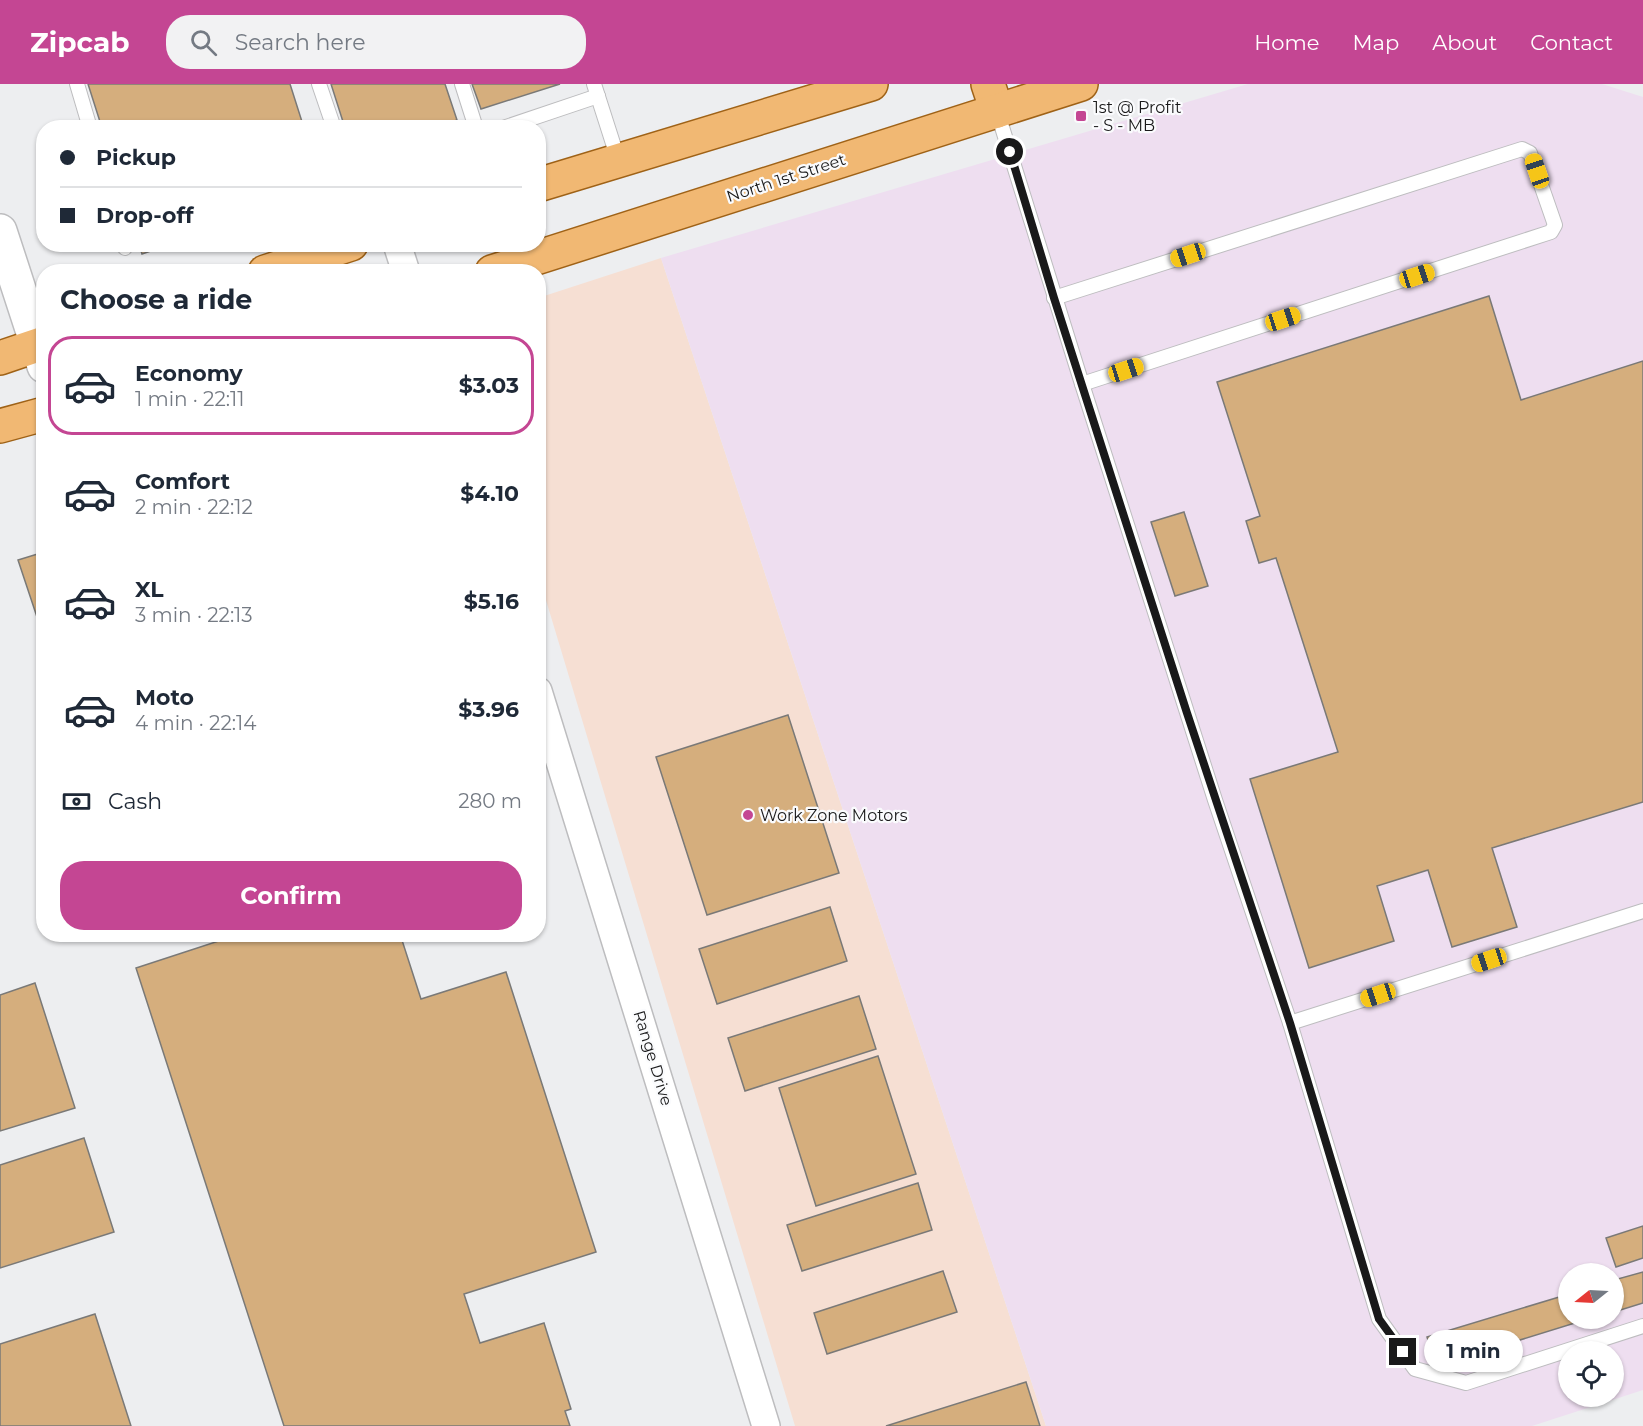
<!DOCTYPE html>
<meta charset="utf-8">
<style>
:root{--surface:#fff;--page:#f2f2f3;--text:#1f2937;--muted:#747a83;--line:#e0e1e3;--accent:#c44693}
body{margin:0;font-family:Montserrat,sans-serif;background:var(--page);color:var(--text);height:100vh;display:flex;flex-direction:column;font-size:22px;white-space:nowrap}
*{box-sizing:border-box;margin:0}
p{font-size:20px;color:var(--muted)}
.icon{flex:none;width:33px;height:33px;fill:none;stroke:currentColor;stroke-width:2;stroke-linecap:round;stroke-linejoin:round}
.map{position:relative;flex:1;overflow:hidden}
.panel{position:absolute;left:36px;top:180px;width:510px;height:678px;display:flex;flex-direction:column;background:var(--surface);border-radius:24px;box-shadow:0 2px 4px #0004}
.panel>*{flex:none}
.hud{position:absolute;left:36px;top:36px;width:510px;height:132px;border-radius:24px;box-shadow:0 2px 4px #0004;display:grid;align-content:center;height:132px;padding:0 24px;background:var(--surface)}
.needle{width:39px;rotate:252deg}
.tools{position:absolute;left:1558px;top:1179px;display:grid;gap:12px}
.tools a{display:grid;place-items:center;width:66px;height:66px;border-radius:50%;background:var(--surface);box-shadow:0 2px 4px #0004;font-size:30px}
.end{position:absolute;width:27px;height:27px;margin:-14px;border:8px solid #19191a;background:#fff;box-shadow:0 0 0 3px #fff}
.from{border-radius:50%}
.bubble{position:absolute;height:42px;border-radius:21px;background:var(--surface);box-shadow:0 2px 4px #0004;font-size:20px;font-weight:700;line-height:42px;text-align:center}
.car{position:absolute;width:18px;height:36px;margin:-18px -9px;border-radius:8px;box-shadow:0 0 4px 2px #0007;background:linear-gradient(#f5c518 24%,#345 0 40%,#f5c518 0 76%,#345 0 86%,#f5c518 0)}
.hud b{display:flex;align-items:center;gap:21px;height:57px;font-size:22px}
.hud b+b{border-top:2px solid var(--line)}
.hud i{width:15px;height:15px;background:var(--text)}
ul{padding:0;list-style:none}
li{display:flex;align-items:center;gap:18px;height:99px;margin:0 12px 9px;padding:0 12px;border:3px solid transparent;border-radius:24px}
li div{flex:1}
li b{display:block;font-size:22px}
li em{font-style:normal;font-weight:700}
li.current{border-color:var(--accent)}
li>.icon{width:54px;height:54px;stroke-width:1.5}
h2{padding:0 24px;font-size:27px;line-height:72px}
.pay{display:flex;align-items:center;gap:15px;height:66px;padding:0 24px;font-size:22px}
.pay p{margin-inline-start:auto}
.cta{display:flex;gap:12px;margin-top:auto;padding:12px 24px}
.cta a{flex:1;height:69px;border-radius:24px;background:var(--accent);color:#fff;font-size:24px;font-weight:700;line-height:69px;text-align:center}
header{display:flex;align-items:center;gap:36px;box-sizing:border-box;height:84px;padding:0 30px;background:var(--accent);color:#fff}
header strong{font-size:28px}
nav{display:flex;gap:33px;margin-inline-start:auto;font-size:21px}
.search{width:420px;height:54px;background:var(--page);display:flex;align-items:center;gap:15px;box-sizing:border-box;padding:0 21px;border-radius:24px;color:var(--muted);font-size:22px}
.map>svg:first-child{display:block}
.commercial{fill:#f6dfd3}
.education{fill:#eedef0;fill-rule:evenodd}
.building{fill:#d5ae7d;stroke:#7a7977;stroke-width:1.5}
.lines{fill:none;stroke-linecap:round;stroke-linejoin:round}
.service-casing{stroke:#bdbdbf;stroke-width:16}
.minor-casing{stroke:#bdbdbf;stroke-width:30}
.secondary-casing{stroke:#bdbdbf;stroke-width:36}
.primary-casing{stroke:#9f6217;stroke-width:36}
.service{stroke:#fff;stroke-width:14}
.minor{stroke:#fff;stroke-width:27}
.secondary{stroke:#fff;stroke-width:33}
.primary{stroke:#f1b873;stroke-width:33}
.route{stroke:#19191a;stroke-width:8}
.poi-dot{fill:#c44693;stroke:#fafbfd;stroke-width:2}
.labels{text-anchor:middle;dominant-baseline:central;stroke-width:4.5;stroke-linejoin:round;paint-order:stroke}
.poi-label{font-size:16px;fill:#19191a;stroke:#fafbfd;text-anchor:start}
.street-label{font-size:16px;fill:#19191a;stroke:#fafbfd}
</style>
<header>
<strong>Zipcab</strong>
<div class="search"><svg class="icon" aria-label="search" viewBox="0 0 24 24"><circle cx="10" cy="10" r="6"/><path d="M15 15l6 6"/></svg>Search here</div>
<nav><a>Home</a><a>Map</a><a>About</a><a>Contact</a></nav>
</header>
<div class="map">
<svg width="1643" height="1342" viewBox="0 0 1643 1342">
<rect width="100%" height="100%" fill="#edeef0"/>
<!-- commercial -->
<polygon class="commercial" points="661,174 867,799 1046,1342 795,1342 539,493 538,214"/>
<!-- education -->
<path class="education" d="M1248,0H1602L1643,13V1306L1532,1342H1046L661,174ZM1569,1190H1614V1234H1569ZM1569,1268H1614V1312H1569Z"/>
<!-- building -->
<g class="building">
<polygon points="88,0 290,0 304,44 102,44"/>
<polygon points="331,0 445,0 457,36 433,44 345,44"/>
<polygon points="472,0 560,0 481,25"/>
<polygon points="139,160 171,160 142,170"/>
<polygon points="1489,212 1521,316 1643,277 1643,718 1492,764 1517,843 1452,863 1428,786 1377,802 1394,857 1309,884 1250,695 1338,668 1276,474 1259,479 1246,437 1260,432 1217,298"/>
<polygon points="1184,428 1208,502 1175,512 1151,438"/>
<polygon points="44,468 44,554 18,476"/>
<polygon points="788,631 839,789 707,831 656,673"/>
<polygon points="830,823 847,877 717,920 699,865"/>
<polygon points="240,850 400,850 421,915 506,888 596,1168 464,1210 480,1259 544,1239 571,1325 565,1327 570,1342 284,1342 136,884"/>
<polygon points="35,899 75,1024 0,1047 0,911"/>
<polygon points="859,912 876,965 745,1007 728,954"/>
<polygon points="878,972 916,1090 816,1122 779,1004"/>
<polygon points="84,1054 114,1148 0,1184 0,1081"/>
<polygon points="918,1099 932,1146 802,1187 787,1141"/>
<polygon points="1643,1142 1643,1174 1616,1183 1606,1154"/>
<polygon points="943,1187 957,1228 827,1270 814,1229"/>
<polygon points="1643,1188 1643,1219 1614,1228 1614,1196"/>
<polygon points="1569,1210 1569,1234 1591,1234 1436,1282 1427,1253"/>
<polygon points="95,1230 131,1342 0,1342 0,1260"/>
<polygon points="1026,1298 1040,1342 886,1342"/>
</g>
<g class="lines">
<!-- service casing -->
<g class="service-casing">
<g id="service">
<polyline points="77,0 90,44"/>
<polyline points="319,0 334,44"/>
<polyline points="462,0 476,44"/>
<polyline points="594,0 618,75"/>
<polyline points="997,27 1082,300 1215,716 1290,939 1379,1235 1415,1285 1466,1299 1643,1242"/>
<polyline points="503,44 598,12"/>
<polyline points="124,160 125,164"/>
<polyline points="1054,214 1522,65 1530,69 1555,141 1551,148 1082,300"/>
<polyline points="1290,939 1643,827"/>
</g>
</g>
<!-- minor casing -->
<g class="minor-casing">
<g id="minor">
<polyline points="397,160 406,188"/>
<polyline points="538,607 766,1342"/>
</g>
</g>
<!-- secondary casing -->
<g class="secondary-casing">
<polyline id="secondary" points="0,147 44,282"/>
</g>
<!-- primary casing -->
<g class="primary-casing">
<g id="primary">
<polyline points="988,0 997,27"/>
<polyline points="538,101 871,0"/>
<polyline points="265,188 351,160"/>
<polyline points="492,188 1081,0"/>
<polyline points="0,274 44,259"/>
<polyline points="0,342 44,330"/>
</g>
</g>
<!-- service -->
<use href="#service" class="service"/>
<!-- minor -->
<use href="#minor" class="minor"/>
<!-- secondary -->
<use href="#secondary" class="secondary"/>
<!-- primary -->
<use href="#primary" class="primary"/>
</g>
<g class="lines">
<!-- route -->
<polyline class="route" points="1010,68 1054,214 1187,629 1290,939 1379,1235 1403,1268"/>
</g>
<!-- markers -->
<g class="poi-dot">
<rect x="1075" y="26" width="12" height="12" rx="3"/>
<circle cx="748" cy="731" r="6"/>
</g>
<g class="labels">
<!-- poi labels -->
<g class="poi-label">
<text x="1093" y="23">1st @ Profit<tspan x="1093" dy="18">- S - MB</tspan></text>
<text x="760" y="731">Work Zone Motors</text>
</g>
<!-- street labels -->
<g class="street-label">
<text transform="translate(786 94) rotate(-18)">North 1st Street</text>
<text transform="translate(653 974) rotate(73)">Range Drive</text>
</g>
</g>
</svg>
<div class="tools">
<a><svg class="needle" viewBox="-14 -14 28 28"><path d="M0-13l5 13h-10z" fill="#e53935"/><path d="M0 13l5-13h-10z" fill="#747a83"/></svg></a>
<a><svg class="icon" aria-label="locate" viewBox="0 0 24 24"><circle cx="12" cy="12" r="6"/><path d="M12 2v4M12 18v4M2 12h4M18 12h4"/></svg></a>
</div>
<i class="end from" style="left:1010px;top:68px"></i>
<i class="end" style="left:1403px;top:1268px"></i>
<div class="bubble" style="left:1424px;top:1246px;width:99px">1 min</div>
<i class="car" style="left:1537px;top:87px;rotate:341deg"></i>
<i class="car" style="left:1188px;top:171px;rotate:252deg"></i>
<i class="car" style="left:1417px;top:192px;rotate:72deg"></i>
<i class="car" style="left:1283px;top:235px;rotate:72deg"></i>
<i class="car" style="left:1126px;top:286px;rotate:72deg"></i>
<i class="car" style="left:1489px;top:876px;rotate:252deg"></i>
<i class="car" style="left:1378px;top:911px;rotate:252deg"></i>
<div class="hud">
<b><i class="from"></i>Pickup</b>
<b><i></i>Drop-off</b>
</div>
<section class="panel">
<h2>Choose a ride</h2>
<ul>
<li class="current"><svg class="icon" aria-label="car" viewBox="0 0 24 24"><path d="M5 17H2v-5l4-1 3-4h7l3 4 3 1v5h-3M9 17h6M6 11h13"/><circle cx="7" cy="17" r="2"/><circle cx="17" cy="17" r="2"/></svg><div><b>Economy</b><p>1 min · 22:11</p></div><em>$3.03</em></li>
<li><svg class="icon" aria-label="car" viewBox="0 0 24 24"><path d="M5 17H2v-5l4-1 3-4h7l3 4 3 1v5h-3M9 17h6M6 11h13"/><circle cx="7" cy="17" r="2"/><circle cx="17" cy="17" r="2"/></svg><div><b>Comfort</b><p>2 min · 22:12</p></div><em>$4.10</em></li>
<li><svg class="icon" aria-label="car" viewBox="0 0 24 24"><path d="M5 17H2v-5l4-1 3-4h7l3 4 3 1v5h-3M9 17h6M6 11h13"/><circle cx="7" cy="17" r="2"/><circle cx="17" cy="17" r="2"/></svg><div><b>XL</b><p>3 min · 22:13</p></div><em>$5.16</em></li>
<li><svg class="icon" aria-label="car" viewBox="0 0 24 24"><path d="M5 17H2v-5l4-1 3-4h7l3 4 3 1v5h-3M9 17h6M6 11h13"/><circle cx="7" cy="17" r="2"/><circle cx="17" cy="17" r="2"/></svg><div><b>Moto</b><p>4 min · 22:14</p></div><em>$3.96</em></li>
</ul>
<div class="pay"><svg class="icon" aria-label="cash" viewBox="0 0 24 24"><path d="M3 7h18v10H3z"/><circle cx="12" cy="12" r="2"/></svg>Cash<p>280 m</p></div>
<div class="cta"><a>Confirm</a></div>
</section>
</div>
